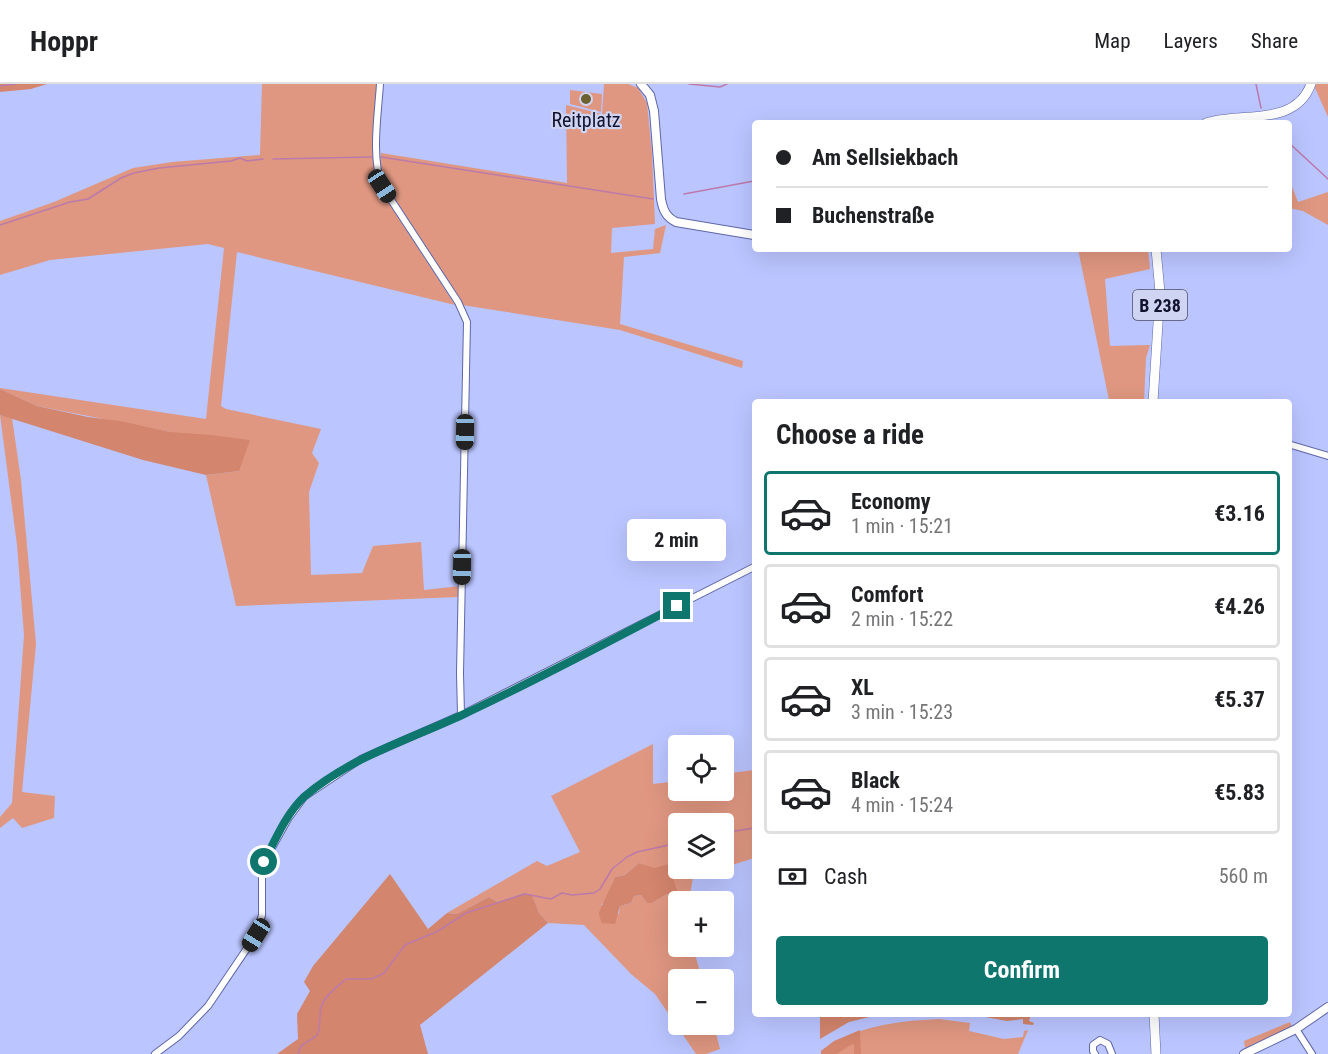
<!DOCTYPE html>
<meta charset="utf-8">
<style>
:root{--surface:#fff;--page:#f6f6f6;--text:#202124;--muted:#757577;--line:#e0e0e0;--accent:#0f766e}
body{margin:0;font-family:"Roboto Condensed",sans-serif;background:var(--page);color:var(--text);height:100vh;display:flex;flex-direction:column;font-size:22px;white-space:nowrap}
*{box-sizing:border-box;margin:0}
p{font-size:20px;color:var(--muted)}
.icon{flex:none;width:33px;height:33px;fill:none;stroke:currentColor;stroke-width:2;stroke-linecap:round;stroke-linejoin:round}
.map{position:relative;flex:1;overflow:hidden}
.details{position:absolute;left:752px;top:315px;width:540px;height:618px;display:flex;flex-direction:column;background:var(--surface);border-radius:6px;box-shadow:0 6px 24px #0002}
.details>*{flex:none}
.guide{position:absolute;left:752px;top:36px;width:540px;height:132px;border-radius:6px;box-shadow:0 6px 24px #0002;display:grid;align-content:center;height:132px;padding:0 24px;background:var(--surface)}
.controls{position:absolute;left:668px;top:651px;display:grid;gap:12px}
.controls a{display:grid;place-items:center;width:66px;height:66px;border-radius:6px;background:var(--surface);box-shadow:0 6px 24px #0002;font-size:30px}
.end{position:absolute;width:27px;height:27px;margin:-14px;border:8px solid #0f766e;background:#fff;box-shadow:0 0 0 3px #fff}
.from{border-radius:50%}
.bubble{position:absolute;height:42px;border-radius:6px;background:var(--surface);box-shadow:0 6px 24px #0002;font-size:20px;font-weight:700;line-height:42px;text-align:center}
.car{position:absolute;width:18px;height:36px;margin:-18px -9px;border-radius:8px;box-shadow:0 0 4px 2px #0007;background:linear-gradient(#222 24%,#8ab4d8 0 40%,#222 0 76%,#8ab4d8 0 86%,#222 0)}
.guide b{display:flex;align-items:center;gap:21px;height:57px;font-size:22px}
.guide b+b{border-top:2px solid var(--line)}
.guide i{width:15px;height:15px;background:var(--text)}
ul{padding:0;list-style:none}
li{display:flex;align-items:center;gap:18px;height:84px;margin:0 12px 9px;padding:0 12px;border:3px solid var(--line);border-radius:6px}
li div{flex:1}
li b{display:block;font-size:22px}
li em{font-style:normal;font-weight:700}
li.selected{border-color:var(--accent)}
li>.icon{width:54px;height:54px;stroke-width:1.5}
h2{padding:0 24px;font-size:27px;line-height:72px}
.pay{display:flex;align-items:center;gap:15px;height:66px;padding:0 24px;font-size:22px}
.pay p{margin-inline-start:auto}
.button{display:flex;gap:12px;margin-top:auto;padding:12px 24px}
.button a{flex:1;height:69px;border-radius:6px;background:var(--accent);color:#fff;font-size:24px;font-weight:700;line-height:69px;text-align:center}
header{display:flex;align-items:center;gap:36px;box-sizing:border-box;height:84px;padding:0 30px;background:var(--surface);border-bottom:2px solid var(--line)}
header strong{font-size:28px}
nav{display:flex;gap:33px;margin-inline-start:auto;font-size:21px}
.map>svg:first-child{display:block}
.green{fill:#df9781}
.forest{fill:#d3856d}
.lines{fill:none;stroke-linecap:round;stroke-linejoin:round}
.stream{stroke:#bc7aaa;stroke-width:1.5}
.street-casing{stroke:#5f67a9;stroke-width:8}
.secondary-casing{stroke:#5f67a9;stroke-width:10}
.primary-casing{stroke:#5f67a9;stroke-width:10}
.street{stroke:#fff;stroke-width:6}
.secondary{stroke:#fff;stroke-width:8}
.primary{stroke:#fff;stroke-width:9}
.route{stroke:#0f766e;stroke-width:8}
.poi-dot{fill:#6d622f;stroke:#cfd4f2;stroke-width:2}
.labels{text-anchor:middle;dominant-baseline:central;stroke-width:4.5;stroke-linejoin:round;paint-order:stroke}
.shield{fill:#cfd4f2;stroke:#4a4d68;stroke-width:1.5}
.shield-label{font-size:18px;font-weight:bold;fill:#11132d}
.poi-label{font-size:20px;fill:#11132d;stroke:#cfd4f2}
</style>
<header>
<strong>Hoppr</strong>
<nav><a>Map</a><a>Layers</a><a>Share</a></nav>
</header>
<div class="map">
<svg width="1328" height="970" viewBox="0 0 1328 970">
<rect width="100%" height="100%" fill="#bbc5ff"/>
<!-- green -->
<g class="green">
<polygon points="262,0 378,0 374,72 378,102 455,221 237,168 221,322 226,325 321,345 312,369 319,379 309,408 311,491 362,489 373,462 421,458 424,506 460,502 458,513 236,522 206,391 239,387 170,348 37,322 0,305 0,304 206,335 224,164 208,160 50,176 0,191 0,137 54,118 133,84 172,78 260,71"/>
<polygon points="604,0 628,0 638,4 647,19 652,70 655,140 612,144 611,169 653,165 655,145 666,141 660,169 624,173 620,240 743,277 742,284 620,246 462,221 383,97 380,85 381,69 567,99 566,21 602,30"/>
<polygon points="1316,0 1328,0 1328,33 1315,4"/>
<polygon points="570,6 602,10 601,28 570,20"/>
<polygon points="1289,95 1298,118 1328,108 1328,141 1303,127 1289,124"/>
<polygon points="1078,165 1148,165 1150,185 1105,195 1110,262 1150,261 1146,274 1144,317 1109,316"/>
<polygon points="0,331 12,334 21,396 36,560 22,708 55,712 54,734 22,744 13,734 0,744 0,733 12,719 24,551 17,461"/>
<path d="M653,660V700L678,697V706H723V690L754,686V774L723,784V740H678V784L720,785L693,793L689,817H680C677,799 656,785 639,779L625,791L615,793L606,816L601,821L619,830L620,822L631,819L634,812L641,811L647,819H652L667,810L672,813L678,819V862L693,863L702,895L678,896V940L714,941L720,965L706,970H696L655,910L631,890L584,841L548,839L539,829L532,811L523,809L497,818L489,813L457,830L447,829L537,777L547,782L580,768L551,712Z"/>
<path d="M939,935L970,939L969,947L1004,955L1023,953L1024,947L1028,946L1018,970H821V967C855,942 897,937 939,935Z"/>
<polygon points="1290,938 1292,943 1245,964 1244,957"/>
</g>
<!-- forest -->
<g class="forest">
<polygon points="0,0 47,0 31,5 0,8"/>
<polygon points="0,305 37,322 88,333 120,337 170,348 211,351 250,356 239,387 206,391 143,376 0,331"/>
<path d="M639,779L654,784L669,780L680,817L678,819L672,813L667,810L652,819H647L641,811L634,812L631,819L620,822L615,840L602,839C601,837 599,831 599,829C599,827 613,799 615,793L625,791Z"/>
<polygon points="390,790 428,845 447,829 457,830 489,813 497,818 523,809 532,811 539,829 548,839 420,941 428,970 277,970 298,955 297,930 310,907 304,898 313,882"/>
<polygon points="820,930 882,930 849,938 820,955"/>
<polygon points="969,930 1031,930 1029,937 1034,939 1033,941 1023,940 1023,935 1007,937"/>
<polygon points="860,946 861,970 854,970 854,961 852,960 837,970 821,970 821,967 834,957"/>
</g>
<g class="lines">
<!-- stream -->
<g class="stream">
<polyline points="689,0 720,3 727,0"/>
<polyline points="1256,0 1261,24"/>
<polyline points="0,2 16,0"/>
<polyline points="1265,37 1266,39"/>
<polyline points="1288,58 1328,95"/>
<polyline points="381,73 653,115"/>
<polyline points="273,75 372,73"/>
<polyline points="684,110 754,97"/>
<polyline points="0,141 70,118 88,115 121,94 134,89 159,84 231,77 240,74 247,77 263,75"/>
<polyline points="723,749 754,744"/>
<path d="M298,970C302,955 309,960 317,951C321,947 319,930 321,923C325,911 337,903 346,895H372L384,889L405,861L438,847L466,829L525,810L551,815L562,809L572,811L594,809L600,805L612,785L627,773L637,768L678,759"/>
</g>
<!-- street casing -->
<g class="street-casing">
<g id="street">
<path d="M380,0C378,31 371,73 382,102L458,218L467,238L460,589L461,631"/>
<polyline points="1288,360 1328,372"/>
<polyline points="1296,945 1312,970"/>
<polyline points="155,970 179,952 208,922 256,851 262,831 262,792 264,778 288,735 304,713 361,675 461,631 754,483"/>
<polyline points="1095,970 1093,967 1093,961 1100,956 1108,960 1112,970"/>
</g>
</g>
<!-- secondary casing -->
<g class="secondary-casing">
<g id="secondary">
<path d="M641,0L650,11L654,27L661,115C663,126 666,133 676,138L754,151"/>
<polyline points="1244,970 1296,945 1328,923"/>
</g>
</g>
<!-- primary casing -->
<g class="primary-casing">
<g id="primary">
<path d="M1206,39C1240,27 1295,44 1311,0"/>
<polyline points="1153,318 1160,208 1156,165"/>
<polyline points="1154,930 1156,970"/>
</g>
</g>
<!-- street -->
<use href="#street" class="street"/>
<!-- secondary -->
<use href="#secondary" class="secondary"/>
<!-- primary -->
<use href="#primary" class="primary"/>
</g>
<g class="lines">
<!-- route -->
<path class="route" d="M264,778C275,756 287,728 305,712C351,673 408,656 462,631C535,597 606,559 677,522"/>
</g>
<!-- markers -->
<circle class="poi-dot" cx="586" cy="15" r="6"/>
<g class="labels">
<!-- shield labels -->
<rect class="shield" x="1133" y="206" width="54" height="30" rx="4.5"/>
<g class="shield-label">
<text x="1160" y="221">B 238</text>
</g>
<!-- poi labels -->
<g class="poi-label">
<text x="586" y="36">Reitplatz</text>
</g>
</g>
</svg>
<div class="controls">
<a><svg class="icon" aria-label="locate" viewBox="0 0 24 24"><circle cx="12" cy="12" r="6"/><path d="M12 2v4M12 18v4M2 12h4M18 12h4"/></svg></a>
<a><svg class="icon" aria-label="layers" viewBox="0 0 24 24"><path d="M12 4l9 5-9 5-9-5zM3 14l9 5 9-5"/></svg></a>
<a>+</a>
<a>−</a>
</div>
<i class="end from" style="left:264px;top:778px"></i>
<i class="end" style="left:677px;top:522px"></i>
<div class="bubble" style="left:627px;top:435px;width:99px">2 min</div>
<i class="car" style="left:382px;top:102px;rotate:147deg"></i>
<i class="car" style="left:465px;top:348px;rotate:181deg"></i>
<i class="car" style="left:462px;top:483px;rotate:181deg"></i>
<i class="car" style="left:256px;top:851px;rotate:212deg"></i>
<div class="guide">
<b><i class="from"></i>Am Sellsiekbach</b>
<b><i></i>Buchenstraße</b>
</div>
<section class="details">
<h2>Choose a ride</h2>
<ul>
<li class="selected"><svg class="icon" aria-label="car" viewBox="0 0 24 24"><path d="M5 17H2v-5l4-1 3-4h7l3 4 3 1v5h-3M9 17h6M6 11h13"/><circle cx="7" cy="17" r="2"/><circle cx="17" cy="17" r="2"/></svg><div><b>Economy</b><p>1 min · 15:21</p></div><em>€3.16</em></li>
<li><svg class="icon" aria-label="car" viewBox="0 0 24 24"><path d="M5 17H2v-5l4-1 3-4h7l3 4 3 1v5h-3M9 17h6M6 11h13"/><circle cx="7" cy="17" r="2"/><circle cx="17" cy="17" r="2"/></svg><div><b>Comfort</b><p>2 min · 15:22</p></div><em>€4.26</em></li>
<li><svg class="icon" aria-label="car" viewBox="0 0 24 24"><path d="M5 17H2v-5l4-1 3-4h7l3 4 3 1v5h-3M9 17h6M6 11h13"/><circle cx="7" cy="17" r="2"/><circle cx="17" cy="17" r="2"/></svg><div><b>XL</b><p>3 min · 15:23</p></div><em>€5.37</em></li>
<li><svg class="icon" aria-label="car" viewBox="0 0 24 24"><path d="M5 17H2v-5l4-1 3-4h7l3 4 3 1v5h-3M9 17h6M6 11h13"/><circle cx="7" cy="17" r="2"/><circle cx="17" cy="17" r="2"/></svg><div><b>Black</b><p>4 min · 15:24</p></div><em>€5.83</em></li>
</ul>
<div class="pay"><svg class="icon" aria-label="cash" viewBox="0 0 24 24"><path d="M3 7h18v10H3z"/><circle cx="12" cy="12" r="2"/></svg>Cash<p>560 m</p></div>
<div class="button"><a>Confirm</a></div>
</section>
</div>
